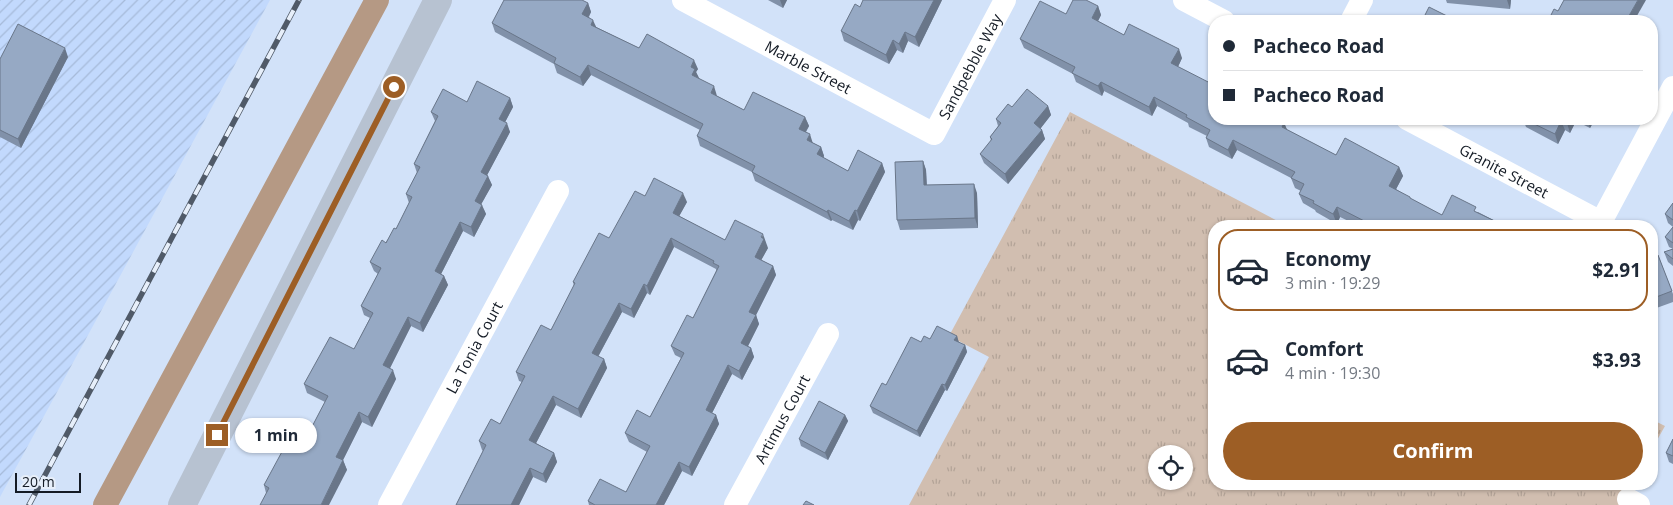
<!DOCTYPE html>
<meta charset="utf-8">
<style>
:root{--surface:#fff;--page:#f6f6f7;--text:#1f2937;--muted:#747a83;--line:#e0e1e3;--accent:#9d5e25}
body{margin:0;font-family:"Open Sans",sans-serif;background:var(--page);color:var(--text);height:100vh;display:flex;flex-direction:column;font-size:19px;white-space:nowrap}
*{box-sizing:border-box;margin:0}
p{font-size:16px;color:var(--muted)}
.icon{flex:none;width:28px;height:28px;fill:none;stroke:currentColor;stroke-width:2;stroke-linecap:round;stroke-linejoin:round}
.map{position:relative;flex:1;overflow:hidden}
.panel{position:absolute;left:1208px;top:220px;width:450px;height:270px;display:flex;flex-direction:column;background:var(--surface);border-radius:20px;box-shadow:0 1px 4px #0004}
.panel>*{flex:none}
.guide{position:absolute;left:1208px;top:15px;width:450px;height:110px;border-radius:20px;box-shadow:0 1px 4px #0004;display:grid;align-content:center;height:110px;padding:0 15px;background:var(--surface)}
.fabs{position:absolute;left:1148px;top:445px;display:grid;gap:10px}
.fabs a{display:grid;place-items:center;width:45px;height:45px;border-radius:50%;background:var(--surface);box-shadow:0 1px 4px #0004;font-size:25px}
.scale{position:absolute;left:15px;bottom:12px;width:66px;box-sizing:border-box;padding-left:5px;border:2px solid #141b25;border-top:0;font-size:14px;line-height:18px;white-space:nowrap;color:#141b25;-webkit-text-stroke:4px #e7effa;paint-order:stroke}
.end{position:absolute;width:22px;height:22px;margin:-11px;border:6px solid #9d5e25;background:#fff;box-shadow:0 0 0 2px #fff}
.from{border-radius:50%}
.bubble{position:absolute;height:35px;border-radius:18px;background:var(--surface);box-shadow:0 1px 4px #0004;font-size:16px;font-weight:700;line-height:35px;text-align:center}
.guide b{display:flex;align-items:center;gap:18px;height:48px;font-size:19px}
.guide b+b{border-top:1px solid var(--line)}
.guide i{width:12px;height:12px;background:var(--text)}
ul{padding:9px 0 0;list-style:none}
li{display:flex;align-items:center;gap:15px;height:82px;margin:0 10px 8px;padding:0 5px;border:2px solid transparent;border-radius:20px}
li div{flex:1}
li b{display:block;font-size:19px}
li em{font-style:normal;font-weight:700}
li.active{border-color:var(--accent)}
li>.icon{width:45px;height:45px;stroke-width:1.5}
.primary-button{display:flex;gap:10px;margin-top:auto;padding:10px 15px}
.primary-button a{flex:1;height:58px;border-radius:30px;background:var(--accent);color:#fff;font-size:20px;font-weight:700;line-height:58px;text-align:center}
.map>svg:first-child{display:block}
.industrial{fill:url(#industrial-furrows)}
.grass{fill:url(#grass-tufts);fill-rule:evenodd}
.lines{fill:none;stroke-linecap:round;stroke-linejoin:round}
.canal{stroke:#b59984;stroke-width:24}
.street{stroke:#fff;stroke-width:22}
.secondary{stroke:#b7c2d1;stroke-width:28}
.rail-casing{stroke:#505a68;stroke-width:5.5}
.rail{stroke:#e7effa;stroke-width:4;stroke-dasharray:11;stroke-linecap:butt}
.wall{fill:#8191a9}
.shaded-wall{fill:#697689}
.building{fill:#96a9c4;stroke:#697689}
.route{stroke:#9d5e25;stroke-width:6}
.labels{text-anchor:middle;dominant-baseline:central;stroke-width:4.5;stroke-linejoin:round;paint-order:stroke}
.street-label{font-size:15px;fill:#141b25;stroke:#e7effa}
</style>
<div class="map">
<svg width="1673" height="505" viewBox="0 0 1673 505">
<defs>
<pattern id="industrial-furrows" width="10" height="10" patternUnits="userSpaceOnUse" patternTransform="scale(1.25)"><rect width="10" height="10" fill="#c2d9fd"/><path d="M-1 1l2-2M0 10L10 0M9 11l2-2" fill="none" stroke="#a6bad9"/></pattern>
<pattern id="grass-tufts" width="24" height="20" patternUnits="userSpaceOnUse" patternTransform="scale(1.25)"><rect width="24" height="20" fill="#d1beb0"/><path d="M3 7l-1-3M5 7V3M7 7l1-3M15 17l-1-3M17 17v-4M19 17l1-3" fill="none" stroke="#b3a397"/></pattern>
</defs>
<rect width="100%" height="100%" fill="#d2e2f9"/>
<!-- industrial -->
<polygon class="industrial" points="0,0 270,0 0,497"/>
<!-- grass -->
<g class="grass">
<path d="M1070,112L1287,226H1214V484H1633L1622,505H909L989,357L949,336ZM1156,454H1184V481H1156Z"/>
<polygon points="1651,419 1665,426 1651,451"/>
</g>
<g class="lines">
<!-- canal -->
<polyline class="canal" points="105,505 377,0"/>
<!-- street -->
<g class="street">
<path id="s1" d="M683,0L934,134L1005,0"/>
<polyline points="1184,0 1224,21"/>
<polyline points="1351,21 1362,0"/>
<path id="s2" d="M1407,119L1601,222L1673,87"/>
<polyline points="1628,499 1639,505"/>
<path id="s3" d="M389,505L558,191"/>
<path id="s4" d="M735,505L828,334"/>
</g>
<!-- secondary -->
<polyline class="secondary" points="182,505 438,0"/>
<!-- rail casing -->
<g class="rail-casing">
<polyline id="rail" points="29,505 299,0"/>
</g>
<!-- rail -->
<use href="#rail" class="rail"/>
</g>
<!-- wall -->
<g class="wall">
<polygon points="768,0 787,0 783,8"/>
<polygon points="942,0 919,47 908,41 903,53 897,50 889,64 844,41 841,31 860,7"/>
<polygon points="1446,0 1511,0 1510,9 1447,3"/>
<polygon points="588,3 591,12 589,17 596,27 639,48 698,69 696,72 699,78 717,96 744,110 805,117 809,126 806,132 813,143 821,147 824,156 823,158 848,171 882,163 885,172 860,221 858,220 853,230 832,220 831,221 755,181 752,172 700,146 697,136 700,130 591,75 583,86 557,73 554,64 495,32 492,23"/>
<polygon points="1098,6 1101,15 1098,21 1124,35 1182,58 1178,67 1285,125 1287,130 1336,155 1399,167 1403,176 1396,189 1411,199 1442,215 1478,212 1505,226 1359,226 1340,217 1337,224 1316,212 1315,210 1303,203 1299,194 1301,191 1295,188 1291,178 1237,150 1232,159 1209,147 1206,138 1207,136 1189,127 1188,123 1157,106 1152,116 1104,91 1102,96 1076,82 1073,74 1024,48 1020,39 1066,14"/>
<polygon points="68,57 21,148 0,137 0,59"/>
<polygon points="510,98 513,107 505,122 510,132 487,175 492,185 481,204 486,214 474,237 463,231 441,274 444,276 448,285 423,332 411,326 390,368 396,379 372,427 362,422 343,460 347,470 266,493 264,485 304,442 325,402 307,393 304,384 354,349 370,318 364,315 361,306 378,274 374,271 370,262 396,229 409,203 406,194 417,173 414,164 435,121 431,112 467,102"/>
<polygon points="1048,106 1051,115 1040,129 1042,130 1045,139 1008,184 984,163 980,154 991,141 990,137 998,126 996,119 1012,107"/>
<polygon points="1523,119 1595,119 1590,128 1576,121 1570,133 1565,130 1558,144 1526,127"/>
<polygon points="923,161 926,170 927,185 977,193 978,228 900,230 897,220"/>
<polygon points="645,196 687,202 679,216 725,240 768,248 761,260 773,266 776,275 756,315 759,324 748,346 751,348 754,357 742,380 732,374 712,413 716,415 719,424 692,476 682,471 664,505 589,505 588,501 626,492 647,452 629,442 625,433 650,417 681,358 675,355 671,346 693,318 716,271 716,269 674,247 650,295 647,293 634,318 622,312 598,357 604,359 607,368 581,418 556,405 536,443 554,453 557,462 546,483 533,477 519,505 456,505 483,451 482,450 479,441 500,424 522,382 519,381 516,372 551,330 574,286 573,282"/>
<polygon points="1673,203 1673,227 1668,223 1665,214"/>
<polygon points="1673,227 1673,266 1668,262 1664,252 1673,249 1669,247 1665,237"/>
<polygon points="1658,255 1673,294 1673,302 1651,310 1651,257"/>
<polygon points="957,336 959,343 965,345 967,352 947,391 945,390 920,437 873,413 870,406 886,385 930,339"/>
<polygon points="845,415 848,421 828,460 801,446 799,439"/>
<polygon points="1673,439 1673,464 1669,462 1666,453"/>
</g>
<!-- shaded-wall -->
<g class="shaded-wall">
<polygon points="780,0 787,0 783,8"/>
<polygon points="934,0 942,0 919,47 915,37"/>
<polygon points="1507,0 1511,0 1510,9"/>
<polygon points="1638,0 1646,0 1634,21 1626,21"/>
<polygon points="588,3 591,12 585,23 582,14"/>
<polygon points="1098,6 1101,15 1095,27 1092,18"/>
<polygon points="593,20 597,29 591,25"/>
<polygon points="905,32 908,41 903,53 899,44"/>
<polygon points="893,40 897,50 889,64 886,55"/>
<polygon points="65,48 68,57 21,148 18,139"/>
<polygon points="1179,49 1182,58 1175,73 1171,63"/>
<polygon points="694,60 698,69 696,72 699,78 692,75 691,67"/>
<polygon points="588,65 591,75 583,86 580,77"/>
<polygon points="1101,82 1104,91 1102,96 1098,86"/>
<polygon points="714,86 717,96 711,93"/>
<polygon points="1154,97 1157,106 1152,116 1149,107"/>
<polygon points="510,98 513,107 502,128 499,119"/>
<polygon points="1048,106 1051,115 1037,133 1034,123"/>
<polygon points="805,117 809,126 802,138 799,129"/>
<polygon points="1281,119 1289,119 1285,125 1288,132 1282,127 1280,120"/>
<polygon points="1569,119 1576,119 1576,121 1570,133 1567,123"/>
<polygon points="1587,119 1595,119 1590,128"/>
<polygon points="1561,121 1565,130 1558,144 1555,134"/>
<polygon points="507,123 510,132 484,181 481,172"/>
<polygon points="1042,130 1045,139 1008,184 1005,174"/>
<polygon points="810,134 813,144 807,140"/>
<polygon points="1233,140 1237,150 1232,159 1228,150"/>
<polygon points="821,147 824,156 820,164 817,154"/>
<polygon points="923,161 926,170 927,194 924,185"/>
<polygon points="882,163 885,172 860,221 857,211"/>
<polygon points="1399,167 1403,176 1393,195 1389,186"/>
<polygon points="488,176 492,185 478,210 475,201"/>
<polygon points="974,184 977,193 978,228 975,218"/>
<polygon points="683,193 687,202 676,222 673,213"/>
<polygon points="482,205 486,214 474,237 471,227"/>
<polygon points="1337,207 1340,217 1337,224 1333,214"/>
<polygon points="828,210 832,220 831,221 827,212"/>
<polygon points="855,210 858,220 853,230 849,221"/>
<polygon points="460,222 463,231 438,280 435,271"/>
<polygon points="763,234 768,248 758,266 755,257"/>
<polygon points="671,238 674,247 650,295 647,286"/>
<polygon points="773,266 776,275 753,321 749,312"/>
<polygon points="444,276 448,285 423,332 420,323"/>
<polygon points="644,284 647,293 634,318 631,309"/>
<polygon points="619,303 622,312 595,362 592,353"/>
<polygon points="756,315 759,324 745,352 741,343"/>
<polygon points="408,317 411,326 387,374 383,365"/>
<polygon points="957,336 959,343 954,340"/>
<polygon points="965,345 967,352 947,391 945,385"/>
<polygon points="751,348 754,357 742,380 739,371"/>
<polygon points="604,359 607,368 581,418 578,409"/>
<polygon points="728,365 732,374 709,419 706,410"/>
<polygon points="393,370 396,379 372,427 368,417"/>
<polygon points="942,384 945,390 920,437 917,431"/>
<polygon points="553,396 556,405 533,449 529,440"/>
<polygon points="359,412 362,422 340,466 336,457"/>
<polygon points="716,415 719,424 692,476 689,467"/>
<polygon points="845,415 848,421 828,460 825,453"/>
<polygon points="554,453 557,462 546,483 543,474"/>
<polygon points="343,460 347,470 329,505 321,505"/>
<polygon points="679,462 682,471 664,505 656,505"/>
<polygon points="530,468 533,477 519,505 511,505"/>
</g>
<!-- building -->
<g class="building">
<polygon points="504,0 582,0 588,3 582,14 593,20 591,25 639,48 647,34 694,60 691,67 695,69 692,75 714,86 711,93 744,110 753,92 805,117 799,129 810,134 807,140 821,147 817,154 848,171 858,150 882,163 857,211 855,210 849,221 828,210 827,212 752,172 755,166 697,136 703,124 588,65 580,77 554,63 556,58 492,23"/>
<polygon points="863,0 934,0 915,37 905,32 899,44 893,40 886,55 841,31 855,4 860,7"/>
<polygon points="1073,0 1086,0 1098,6 1092,18 1124,35 1129,24 1179,49 1171,63 1214,85 1214,119 1281,119 1280,120 1284,123 1282,127 1336,155 1345,138 1399,167 1389,186 1410,197 1410,198 1442,215 1452,195 1476,207 1474,211 1505,226 1374,226 1337,207 1333,214 1313,203 1314,201 1299,194 1304,184 1291,178 1295,172 1233,140 1228,150 1206,138 1210,130 1186,117 1187,115 1154,97 1149,107 1101,82 1098,86 1072,73 1075,67 1020,39 1040,1 1066,14"/>
<polygon points="1564,0 1638,0 1626,21 1548,21 1554,9 1558,11"/>
<polygon points="1429,7 1457,21 1422,21"/>
<polygon points="18,24 65,48 18,139 0,130 0,59"/>
<polygon points="477,81 510,98 499,119 507,123 481,172 488,176 475,201 482,205 471,227 460,222 435,271 444,276 420,323 408,317 383,365 393,370 368,417 359,412 336,457 343,460 321,505 260,505 269,488 264,485 291,435 304,442 328,396 304,384 330,337 354,349 373,313 361,306 381,268 370,262 382,240 386,243 394,228 396,229 412,197 406,194 420,167 414,164 438,116 431,112 443,89 467,102"/>
<polygon points="1027,89 1048,106 1034,123 1042,130 1005,174 980,154 992,139 990,137 1001,123 996,119 1008,104 1012,107"/>
<polygon points="1524,119 1569,119 1567,123 1561,121 1555,134"/>
<polygon points="923,161 924,185 974,184 975,218 897,220 895,162"/>
<polygon points="654,178 683,193 673,213 725,240 735,220 763,234 761,237 764,239 755,257 773,266 749,312 756,315 741,343 751,348 739,371 728,365 706,410 716,415 689,467 679,462 656,505 595,505 588,501 600,479 626,492 650,446 625,433 637,410 650,417 684,353 671,346 687,315 693,318 719,266 713,263 714,261 671,238 647,286 644,284 631,309 619,303 592,353 604,359 578,409 553,396 529,440 554,453 543,474 530,468 511,505 456,505 486,445 479,441 491,419 500,424 525,376 516,372 541,325 551,330 575,283 573,282 599,233 609,238 635,191 645,196"/>
<polygon points="1673,203 1673,220 1665,214"/>
<polygon points="1673,227 1673,243 1665,237"/>
<polygon points="1673,249 1673,259 1664,252"/>
<polygon points="1658,255 1672,291 1651,299 1651,257"/>
<polygon points="937,326 957,336 954,340 965,345 945,385 942,384 917,431 870,406 882,383 886,385 911,337 921,342 924,336 930,339"/>
<polygon points="819,401 845,415 825,453 799,439"/>
<polygon points="1673,439 1673,456 1666,453"/>
<polygon points="806,501 814,505 803,505"/>
</g>
<g class="lines">
<!-- route -->
<polyline class="route" points="217,435 394,87"/>
</g>
<g class="labels">
<!-- street labels -->
<g class="street-label">
<text stroke="none"><textPath href="#s1" startOffset="142">Marble Street</textPath></text>
<text stroke="none"><textPath href="#s1" startOffset="361">Sandpebble Way</textPath></text>
<text stroke="none"><textPath href="#s2" startOffset="110">Granite Street</textPath></text>
<text stroke="none"><textPath href="#s3" startOffset="179">La Tonia Court</textPath></text>
<text stroke="none"><textPath href="#s4" startOffset="98">Artimus Court</textPath></text>
</g>
</g>
</svg>
<div class="fabs">
<a><svg class="icon" aria-label="locate" viewBox="0 0 24 24"><circle cx="12" cy="12" r="6"/><path d="M12 2v4M12 18v4M2 12h4M18 12h4"/></svg></a>
</div>
<div class="scale">20 m</div>
<i class="end from" style="left:394px;top:87px"></i>
<i class="end" style="left:217px;top:435px"></i>
<div class="bubble" style="left:235px;top:418px;width:82px">1 min</div>
<div class="guide">
<b><i class="from"></i>Pacheco Road</b>
<b><i></i>Pacheco Road</b>
</div>
<section class="panel">
<ul>
<li class="active"><svg class="icon" aria-label="car" viewBox="0 0 24 24"><path d="M5 17H2v-5l4-1 3-4h7l3 4 3 1v5h-3M9 17h6M6 11h13"/><circle cx="7" cy="17" r="2"/><circle cx="17" cy="17" r="2"/></svg><div><b>Economy</b><p>3 min · 19:29</p></div><em>$2.91</em></li>
<li><svg class="icon" aria-label="car" viewBox="0 0 24 24"><path d="M5 17H2v-5l4-1 3-4h7l3 4 3 1v5h-3M9 17h6M6 11h13"/><circle cx="7" cy="17" r="2"/><circle cx="17" cy="17" r="2"/></svg><div><b>Comfort</b><p>4 min · 19:30</p></div><em>$3.93</em></li>
</ul>
<div class="primary-button"><a>Confirm</a></div>
</section>
</div>
